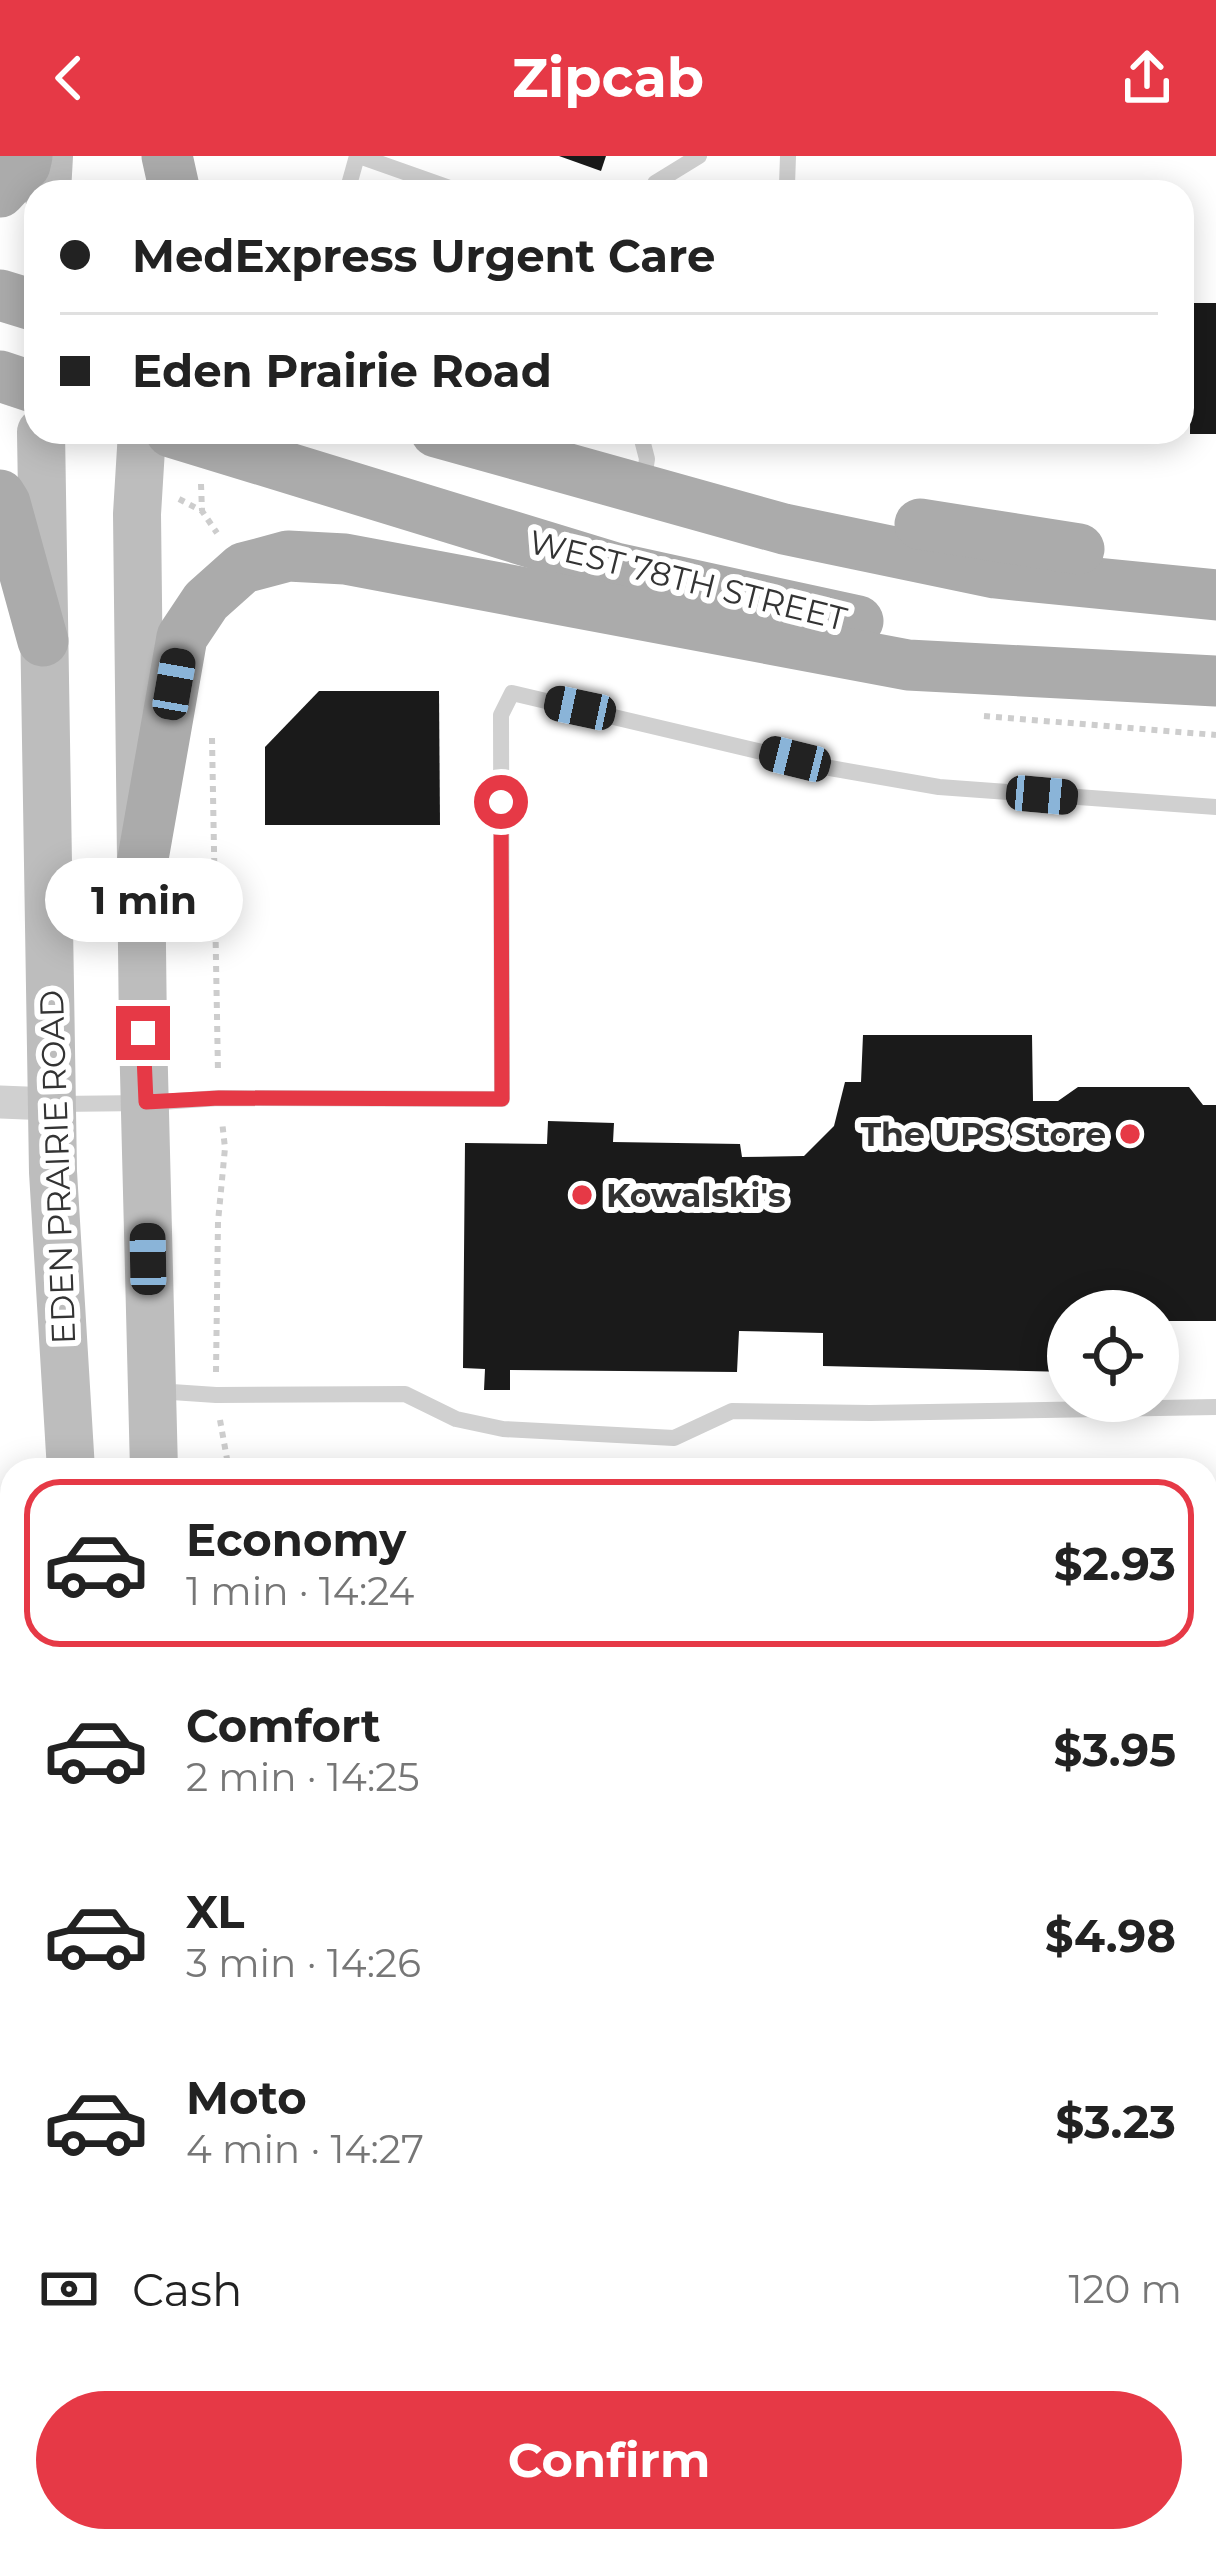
<!DOCTYPE html>
<meta charset="utf-8">
<style>
:root{--surface:#fff;--page:#f6f6f6;--text:#222;--muted:#767676;--line:#e0e0e0;--accent:#e63946}
body{margin:0;font-family:Montserrat,sans-serif;background:var(--page);color:var(--text);height:100vh;display:flex;flex-direction:column;font-size:45px;white-space:nowrap}
*{box-sizing:border-box;margin:0}
p{font-size:39px;color:var(--muted)}
.icon{flex:none;width:66px;height:66px;fill:none;stroke:currentColor;stroke-width:2;stroke-linecap:round;stroke-linejoin:round}
.map{position:relative;flex:1;overflow:hidden}
.side{position:absolute;left:0px;top:1302px;width:1218px;height:1095px;display:flex;flex-direction:column;background:var(--surface);border-radius:36px 36px 0 0;box-shadow:0 6px 30px #0003}
.side>*{flex:none}
.top-card{position:absolute;left:24px;top:24px;width:1170px;height:264px;border-radius:36px;box-shadow:0 6px 30px #0003;display:grid;align-content:center;height:264px;padding:0 36px;background:var(--surface)}
.buttons{position:absolute;left:1047px;top:1134px;display:grid;gap:24px}
.buttons a{display:grid;place-items:center;width:132px;height:132px;border-radius:50%;background:var(--surface);box-shadow:0 6px 30px #0003;font-size:60px}
.end{position:absolute;width:54px;height:54px;margin:-27px;border:15px solid #e63946;background:#fff;box-shadow:0 0 0 6px #fff}
.from{border-radius:50%}
.bubble{position:absolute;height:84px;border-radius:42px;background:var(--surface);box-shadow:0 6px 30px #0003;font-size:39px;font-weight:700;line-height:84px;text-align:center}
.car{position:absolute;width:36px;height:72px;margin:-36px -18px;border-radius:15px;box-shadow:0 0 9px 3px #0007;background:linear-gradient(#222 24%,#8ab4d8 0 40%,#222 0 76%,#8ab4d8 0 86%,#222 0)}
.top-card b{display:flex;align-items:center;gap:42px;height:114px;font-size:45px}
.top-card b+b{border-top:3px solid var(--line)}
.top-card i{width:30px;height:30px;background:var(--text)}
ul{padding:21px 0 0;list-style:none}
li{display:flex;align-items:center;gap:36px;height:168px;margin:0 24px 18px;padding:0 12px;border:6px solid transparent;border-radius:36px}
li div{flex:1}
li b{display:block;font-size:45px}
li em{font-style:normal;font-weight:700}
li.selected{border-color:var(--accent)}
li>.icon{width:108px;height:108px;stroke-width:1.5}
.pay{display:flex;align-items:center;gap:30px;height:132px;padding:0 36px;font-size:45px}
.pay p{margin-inline-start:auto}
.action{display:flex;gap:24px;margin-top:auto;padding:24px 36px}
.action a{flex:1;height:138px;border-radius:72px;background:var(--accent);color:#fff;font-size:48px;font-weight:700;line-height:138px;text-align:center}
header{display:flex;justify-content:space-between;align-items:center;height:156px;padding:0 36px;background:var(--accent);color:#fff;font-size:54px;font-weight:700}
.map>svg:first-child{display:block}
.building{fill:#1a1a1a}
.lines{fill:none;stroke-linecap:round;stroke-linejoin:round}
.path{stroke:#cdcdcd;stroke-width:6;stroke-dasharray:6 6;stroke-linecap:butt}
.lane{stroke:#d0d0d0;stroke-width:16}
.street{stroke:#d0d0d0;stroke-width:33}
.secondary{stroke:#bdbdbd;stroke-width:48}
.primary{stroke:#ababab;stroke-width:51}
.route{stroke:#e63946;stroke-width:15}
.poi-dot{fill:#e63946;stroke:#fff;stroke-width:4.5}
.labels{text-anchor:middle;dominant-baseline:central;stroke-width:12;stroke-linejoin:round;paint-order:stroke}
.street-label{font-size:33px;fill:#333;stroke:#fff}
.poi-label{font-size:33px;font-weight:bold;fill:#333;stroke:#fff;text-anchor:end}
</style>
<header><svg class="icon" aria-label="back" viewBox="0 0 24 24"><path d="M15 5l-7 7 7 7"/></svg>Zipcab<svg class="icon" aria-label="share" viewBox="0 0 24 24"><path d="M12 15V3M7 8l5-5 5 5M5 13v7h14v-7"/></svg></header>
<div class="map">
<svg width="1216" height="2395" viewBox="0 0 1216 2395">
<rect width="100%" height="100%" fill="#fff"/>
<!-- building -->
<g class="building">
<polygon points="559,0 606,0 601,15"/>
<polygon points="1191,147 1216,147 1216,278 1190,278"/>
<polygon points="319,535 439,535 440,669 265,669 265,591"/>
<polygon points="863,879 1032,879 1033,945 1058,945 1078,931 1189,931 1203,949 1216,949 1216,1165 1158,1165 1158,1155 1068,1155 1068,1216 823,1210 823,1177 739,1175 737,1216 510,1214 510,1234 484,1234 485,1213 463,1212 465,987 547,988 548,965 614,967 613,986 740,988 742,1001 804,1000 834,970 845,926 861,926"/>
<polygon points="1206,2290 1216,2290 1216,2349 1206,2348"/>
</g>
<g class="lines">
<!-- path -->
<g class="path">
<polyline points="201,328 202,355"/>
<polyline points="179,343 202,355 217,377"/>
<polyline points="984,560 1216,579"/>
<polyline points="212,582 218,916"/>
<polyline points="216,1216 218,1066 225,992 222,965"/>
<polyline points="220,1264 229,1314"/>
</g>
<!-- lane -->
<g class="lane">
<polyline points="359,0 461,36"/>
<polyline points="788,0 787,29 790,36"/>
<polyline points="347,36 357,0"/>
<polyline points="653,36 655,27 699,0"/>
<polyline points="640,276 647,303 643,328"/>
<polyline points="56,948 146,947 219,942 502,943 501,559 512,537 830,612 939,631 1216,651"/>
<polyline points="157,1235 216,1239 405,1238 456,1263 503,1273 674,1282 732,1255 870,1257 1216,1251"/>
</g>
<!-- street -->
<g class="street">
<polyline points="0,946 51,948"/>
<polyline points="0,1814 12,1814"/>
<polyline points="1206,2152 1216,2153"/>
</g>
<!-- secondary -->
<g class="secondary">
<polyline points="47,36 49,0"/>
<polyline points="41,276 53,1016 71,1314"/>
<polyline points="142,276 137,358 143,877 154,1314"/>
<polyline points="190,2385 190,2395"/>
<polyline points="113,2395 113,2385"/>
</g>
<!-- primary -->
<g class="primary">
<polyline points="167,0 175,36"/>
<polyline points="0,36 25,9 27,0"/>
<polyline points="0,139 36,150"/>
<polyline points="0,220 36,232"/>
<polyline points="171,276 615,412 858,465"/>
<polyline points="436,276 784,373 995,417 1216,439"/>
<polyline points="0,339 5,347 43,485"/>
<polyline points="920,368 1079,393"/>
<polyline points="141,714 182,481 206,445 243,412 288,400 345,403 908,509 1216,525"/>
</g>
</g>
<g class="lines">
<!-- route -->
<polyline class="route" points="143,877 146,946 219,942 502,943 501,646"/>
</g>
<!-- markers -->
<g class="poi-dot">
<circle cx="1130" cy="978" r="12"/>
<circle cx="582" cy="1039" r="12"/>
</g>
<g class="labels">
<!-- street labels -->
<g class="street-label">
<text transform="translate(688 424) rotate(14)">WEST 78TH STREET</text>
<text transform="translate(57 1011) rotate(-92)">EDEN PRAIRIE ROAD</text>
</g>
<!-- poi labels -->
<g class="poi-label">
<text x="1106" y="978">The UPS Store</text>
<text x="606" y="1039" text-anchor="start">Kowalski's</text>
</g>
</g>
</svg>
<div class="buttons">
<a><svg class="icon" aria-label="locate" viewBox="0 0 24 24"><circle cx="12" cy="12" r="6"/><path d="M12 2v4M12 18v4M2 12h4M18 12h4"/></svg></a>
</div>
<i class="end from" style="left:501px;top:646px"></i>
<i class="end" style="left:143px;top:877px"></i>
<div class="bubble" style="left:45px;top:702px;width:198px">1 min</div>
<i class="car" style="left:174px;top:528px;rotate:10deg"></i>
<i class="car" style="left:580px;top:552px;rotate:282deg"></i>
<i class="car" style="left:795px;top:603px;rotate:284deg"></i>
<i class="car" style="left:1042px;top:639px;rotate:95deg"></i>
<i class="car" style="left:148px;top:1103px;rotate:359deg"></i>
<div class="top-card">
<b><i class="from"></i>MedExpress Urgent Care</b>
<b><i></i>Eden Prairie Road</b>
</div>
<section class="side">
<ul>
<li class="selected"><svg class="icon" aria-label="car" viewBox="0 0 24 24"><path d="M5 17H2v-5l4-1 3-4h7l3 4 3 1v5h-3M9 17h6M6 11h13"/><circle cx="7" cy="17" r="2"/><circle cx="17" cy="17" r="2"/></svg><div><b>Economy</b><p>1 min · 14:24</p></div><em>$2.93</em></li>
<li><svg class="icon" aria-label="car" viewBox="0 0 24 24"><path d="M5 17H2v-5l4-1 3-4h7l3 4 3 1v5h-3M9 17h6M6 11h13"/><circle cx="7" cy="17" r="2"/><circle cx="17" cy="17" r="2"/></svg><div><b>Comfort</b><p>2 min · 14:25</p></div><em>$3.95</em></li>
<li><svg class="icon" aria-label="car" viewBox="0 0 24 24"><path d="M5 17H2v-5l4-1 3-4h7l3 4 3 1v5h-3M9 17h6M6 11h13"/><circle cx="7" cy="17" r="2"/><circle cx="17" cy="17" r="2"/></svg><div><b>XL</b><p>3 min · 14:26</p></div><em>$4.98</em></li>
<li><svg class="icon" aria-label="car" viewBox="0 0 24 24"><path d="M5 17H2v-5l4-1 3-4h7l3 4 3 1v5h-3M9 17h6M6 11h13"/><circle cx="7" cy="17" r="2"/><circle cx="17" cy="17" r="2"/></svg><div><b>Moto</b><p>4 min · 14:27</p></div><em>$3.23</em></li>
</ul>
<div class="pay"><svg class="icon" aria-label="cash" viewBox="0 0 24 24"><path d="M3 7h18v10H3z"/><circle cx="12" cy="12" r="2"/></svg>Cash<p>120 m</p></div>
<div class="action"><a>Confirm</a></div>
</section>
</div>
